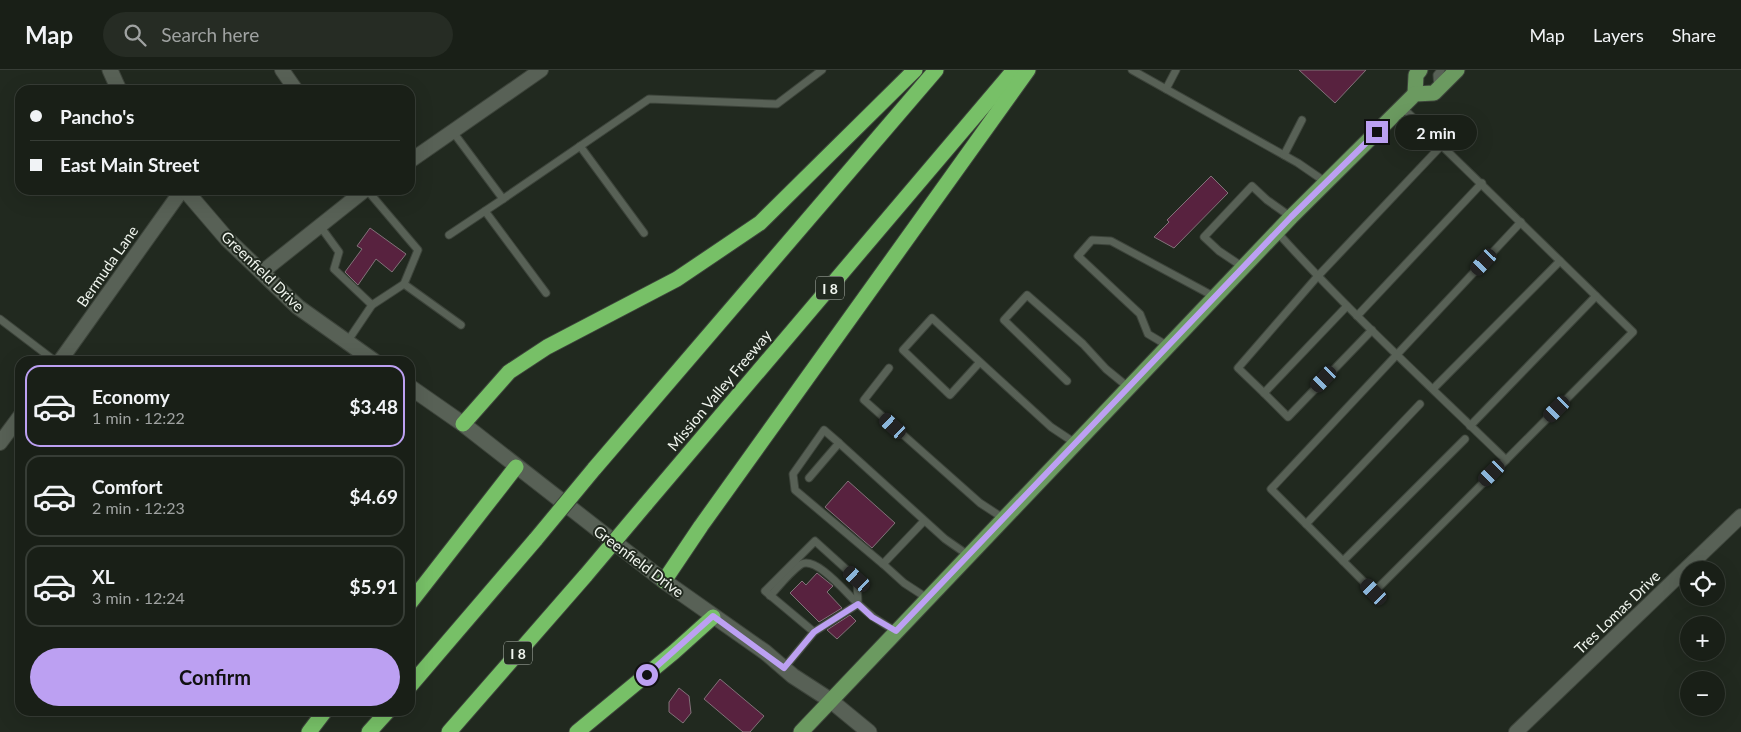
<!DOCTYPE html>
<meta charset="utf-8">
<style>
:root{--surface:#191f17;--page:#262c24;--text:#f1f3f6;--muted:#9fa2a1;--line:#373d36;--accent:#bca0f2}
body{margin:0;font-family:Lato,sans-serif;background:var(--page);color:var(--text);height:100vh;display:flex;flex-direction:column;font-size:19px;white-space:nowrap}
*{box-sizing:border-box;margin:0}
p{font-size:16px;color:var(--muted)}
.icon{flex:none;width:28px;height:28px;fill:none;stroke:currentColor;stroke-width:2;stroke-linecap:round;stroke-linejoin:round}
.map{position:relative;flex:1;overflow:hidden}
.panel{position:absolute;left:15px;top:286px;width:400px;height:360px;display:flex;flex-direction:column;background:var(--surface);border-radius:15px;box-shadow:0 5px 20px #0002,0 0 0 1px var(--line)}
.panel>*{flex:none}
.hud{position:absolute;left:15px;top:15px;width:400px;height:110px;border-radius:15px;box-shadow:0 5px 20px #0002,0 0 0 1px var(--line);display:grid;align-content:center;height:110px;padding:0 15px;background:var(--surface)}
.controls{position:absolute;left:1680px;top:491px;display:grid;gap:10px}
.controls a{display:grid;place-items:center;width:45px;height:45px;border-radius:50%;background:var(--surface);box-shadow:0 5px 20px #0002,0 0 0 1px var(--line);font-size:25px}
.end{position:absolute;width:22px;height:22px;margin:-11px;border:6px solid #bca0f2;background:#111;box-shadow:0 0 0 2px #111}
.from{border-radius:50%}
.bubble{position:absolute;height:35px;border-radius:18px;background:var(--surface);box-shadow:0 5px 20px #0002,0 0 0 1px var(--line);font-size:16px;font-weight:700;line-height:35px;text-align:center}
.car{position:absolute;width:15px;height:30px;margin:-15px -8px;border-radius:6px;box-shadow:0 0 4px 1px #0007;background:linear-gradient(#222 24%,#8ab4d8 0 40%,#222 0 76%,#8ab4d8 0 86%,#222 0)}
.hud b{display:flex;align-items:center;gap:18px;height:48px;font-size:19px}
.hud b+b{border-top:1px solid var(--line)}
.hud i{width:12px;height:12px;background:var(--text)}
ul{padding:9px 0 0;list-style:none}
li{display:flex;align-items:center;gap:15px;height:82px;margin:0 10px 8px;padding:0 5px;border:2px solid var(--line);border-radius:15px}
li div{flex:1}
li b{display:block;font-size:19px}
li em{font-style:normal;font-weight:700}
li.on{border-color:var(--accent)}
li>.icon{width:45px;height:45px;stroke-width:1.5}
.action{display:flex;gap:10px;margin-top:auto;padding:10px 15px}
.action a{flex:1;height:58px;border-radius:30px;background:var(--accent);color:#111;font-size:20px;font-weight:700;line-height:58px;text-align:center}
header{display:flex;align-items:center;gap:30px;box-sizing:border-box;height:70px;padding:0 25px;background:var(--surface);border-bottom:1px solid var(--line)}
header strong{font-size:24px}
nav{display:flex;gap:28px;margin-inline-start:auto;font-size:18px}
.search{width:350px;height:45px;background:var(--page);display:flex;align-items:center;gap:12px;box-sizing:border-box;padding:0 18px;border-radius:28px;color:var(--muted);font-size:19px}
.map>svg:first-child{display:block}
.building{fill:#58223f;stroke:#827279}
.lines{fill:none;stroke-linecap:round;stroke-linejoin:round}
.lane-casing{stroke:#3d443b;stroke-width:9}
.street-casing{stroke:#3d443b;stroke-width:16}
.secondary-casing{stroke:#3d443b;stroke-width:17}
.primary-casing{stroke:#3d443b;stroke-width:17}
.highway-casing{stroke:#3d443b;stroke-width:17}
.lane{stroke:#586156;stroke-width:7}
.street{stroke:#586156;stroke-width:14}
.secondary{stroke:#586156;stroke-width:15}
.primary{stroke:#6b9a60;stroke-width:15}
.highway{stroke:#77c067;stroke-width:15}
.highway-bridge-casing{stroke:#3d443b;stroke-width:17;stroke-linecap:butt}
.highway-bridge{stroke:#77c067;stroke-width:15}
.route{stroke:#bca0f2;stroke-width:6}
.labels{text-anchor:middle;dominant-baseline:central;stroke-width:4;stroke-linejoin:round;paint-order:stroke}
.shield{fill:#21291f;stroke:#b2b8b0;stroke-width:1}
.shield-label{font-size:14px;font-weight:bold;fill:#f0f5ee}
.street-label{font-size:15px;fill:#f0f5ee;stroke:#21291f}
</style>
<header>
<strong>Map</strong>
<div class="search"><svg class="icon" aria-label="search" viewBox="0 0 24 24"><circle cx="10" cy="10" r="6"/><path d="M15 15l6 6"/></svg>Search here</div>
<nav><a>Map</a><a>Layers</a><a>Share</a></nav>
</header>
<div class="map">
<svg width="1741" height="662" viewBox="0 0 1741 662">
<rect width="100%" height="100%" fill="#21291f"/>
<!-- building -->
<g class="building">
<polygon points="1299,0 1366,0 1335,33"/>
<polygon points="1211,106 1228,123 1174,178 1154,167 1169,152 1167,150"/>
<polygon points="370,158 406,184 392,202 376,189 358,215 345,202 362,179 357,176"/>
<polygon points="848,411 895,453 872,478 825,437"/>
<polygon points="817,503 833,516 827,522 842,538 819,552 790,523 802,511 806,515"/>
<polygon points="850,545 856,551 837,569 827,560"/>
<polygon points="720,609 764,646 750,662 743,662 704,629"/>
<polygon points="679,618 689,626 691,643 683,653 669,642 669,632"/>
</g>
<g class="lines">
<!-- lane casing -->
<g class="lane-casing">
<g id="lane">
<polyline points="1132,0 1298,93 1327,113"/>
<polyline points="1166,19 1176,0"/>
<polyline points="1438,19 1437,5 1441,0"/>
<polyline points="1402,37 1633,262 1506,390"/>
<polyline points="580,76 644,163"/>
<polyline points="1284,85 1302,50"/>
<polyline points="367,120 418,180 404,214 461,255"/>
<polyline points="503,129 649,29 777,34 822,0"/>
<polyline points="485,141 546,223"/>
<polyline points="320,156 339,182 334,199 372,235 404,214"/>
<path d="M1277,162C1349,242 1429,315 1506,390L1374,522L1271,419L1521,152"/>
<polyline points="449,165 503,129 453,62"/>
<polyline points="1243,197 1219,181 1204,167 1252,116 1267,130 1291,147"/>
<polyline points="1347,236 1264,323 1288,347 1372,260"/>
<polyline points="1357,246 1482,113"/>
<polyline points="0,249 55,291"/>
<polyline points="347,272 372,235"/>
<polyline points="1168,276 1148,264 1140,244 1078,186 1092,170 1111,171 1215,227"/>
<polyline points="980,292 950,325 903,280 932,248 1051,357 1075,373"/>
<polyline points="889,298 864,330 980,433 1003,448"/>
<polyline points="1067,311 1004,250 1027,225 1083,274 1106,299 1128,317"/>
<polyline points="1433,319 1560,191"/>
<polyline points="1264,323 1238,298 1317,207 1442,75"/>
<polyline points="1470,356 1596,226"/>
<polyline points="839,373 824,360 793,404 795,420 883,494"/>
<polyline points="809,408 839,373 945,469 968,485"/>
<polyline points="924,451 883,494 904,513 927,528"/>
<polyline points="1306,454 1420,334"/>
<polyline points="1343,491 1465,369"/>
<path d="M770,526C779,516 789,503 800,495C815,484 847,524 858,534L814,562"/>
<polyline points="784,598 814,562 765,521 815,471 857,509 858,534 873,547 895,561"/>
</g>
</g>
<!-- street casing -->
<g class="street-casing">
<g id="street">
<polyline points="282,0 296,20"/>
<polyline points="410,91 541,0"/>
<polyline points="262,202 365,120"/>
<polyline points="60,291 182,120"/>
<polyline points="0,373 20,346"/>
<polyline points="1516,662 1741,446"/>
</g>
</g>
<!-- secondary casing -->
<g class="secondary-casing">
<g id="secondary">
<polyline points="110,0 119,20"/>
<polyline points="185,120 227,169 298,237 374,291"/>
<polyline points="410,317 463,354 664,511 765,582 793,606 830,630 869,662"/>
</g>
</g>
<!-- primary casing -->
<g class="primary-casing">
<g id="primary">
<polyline points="1415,24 1416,5 1420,0"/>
<polyline points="801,662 1291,147 1415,24 1434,23 1457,0"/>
</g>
</g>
<!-- highway casing -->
<g class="highway-casing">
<g id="highway">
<polyline points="463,354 509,302 547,277 677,209 760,153 915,0"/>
<polyline points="594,399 936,0"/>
<polyline points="645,435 1014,0"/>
<polyline points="664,511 701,456 1028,0"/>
<polyline points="410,533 516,397"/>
<polyline points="410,616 536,469"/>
<polyline points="309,662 325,641"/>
<polyline points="369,662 388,641"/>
<polyline points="449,662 586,505"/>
<polyline points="577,662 674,582 713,547"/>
</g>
</g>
<!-- lane -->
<use href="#lane" class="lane"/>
<!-- street -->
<use href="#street" class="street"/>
<!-- secondary -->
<use href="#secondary" class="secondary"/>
<!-- primary -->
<use href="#primary" class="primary"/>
<!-- highway -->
<use href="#highway" class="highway"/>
<!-- highway-bridge casing -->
<g class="highway-bridge-casing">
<g id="highway-bridge">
<polyline points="536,469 594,399"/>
<polyline points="586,505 645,435"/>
</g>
</g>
<!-- highway-bridge -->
<use href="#highway-bridge" class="highway-bridge"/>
</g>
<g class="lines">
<!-- route -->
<polyline class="route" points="647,605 713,546 784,598 814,562 858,534 872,547 896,561 1291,147 1377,62"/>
</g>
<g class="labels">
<!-- shield labels -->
<g class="shield">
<rect x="816" y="206.5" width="28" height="23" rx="4"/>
<rect x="504" y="571.5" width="28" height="23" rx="4"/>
</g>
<g class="shield-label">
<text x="830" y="218">I 8</text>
<text x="518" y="583">I 8</text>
</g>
<!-- street labels -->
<g class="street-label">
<text transform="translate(107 196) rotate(-55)">Bermuda Lane</text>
<text transform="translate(263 201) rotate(44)">Greenfield Drive</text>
<text transform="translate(719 320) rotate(-50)">Mission Valley Freeway</text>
<text transform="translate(639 491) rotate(37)">Greenfield Drive</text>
<text transform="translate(1617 542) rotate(-44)">Tres Lomas Drive</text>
</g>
</g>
</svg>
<div class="controls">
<a><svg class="icon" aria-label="locate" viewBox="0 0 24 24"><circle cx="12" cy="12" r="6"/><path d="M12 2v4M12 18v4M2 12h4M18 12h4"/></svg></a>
<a>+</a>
<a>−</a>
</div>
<i class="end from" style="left:647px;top:605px"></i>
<i class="end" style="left:1377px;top:62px"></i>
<div class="bubble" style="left:1395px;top:45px;width:82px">2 min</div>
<i class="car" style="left:1484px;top:192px;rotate:223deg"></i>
<i class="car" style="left:1324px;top:309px;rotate:224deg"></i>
<i class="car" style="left:1557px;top:339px;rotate:225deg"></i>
<i class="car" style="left:893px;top:356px;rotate:312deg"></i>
<i class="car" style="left:1492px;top:403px;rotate:225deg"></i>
<i class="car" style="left:857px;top:509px;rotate:312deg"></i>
<i class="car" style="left:1374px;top:522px;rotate:315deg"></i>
<div class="hud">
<b><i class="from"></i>Pancho's</b>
<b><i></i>East Main Street</b>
</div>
<section class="panel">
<ul>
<li class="on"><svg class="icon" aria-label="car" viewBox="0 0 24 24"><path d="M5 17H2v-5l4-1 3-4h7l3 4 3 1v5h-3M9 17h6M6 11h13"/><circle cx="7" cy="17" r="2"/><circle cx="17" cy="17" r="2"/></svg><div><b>Economy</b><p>1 min · 12:22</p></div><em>$3.48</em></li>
<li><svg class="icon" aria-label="car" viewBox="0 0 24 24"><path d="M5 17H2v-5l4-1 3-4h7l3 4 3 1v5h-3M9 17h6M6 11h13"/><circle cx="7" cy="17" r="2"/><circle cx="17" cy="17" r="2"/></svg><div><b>Comfort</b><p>2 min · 12:23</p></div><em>$4.69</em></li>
<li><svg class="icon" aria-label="car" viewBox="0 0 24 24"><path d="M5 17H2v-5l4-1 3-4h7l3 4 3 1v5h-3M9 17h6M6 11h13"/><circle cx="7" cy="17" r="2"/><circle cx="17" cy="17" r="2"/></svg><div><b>XL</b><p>3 min · 12:24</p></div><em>$5.91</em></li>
</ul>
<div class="action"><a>Confirm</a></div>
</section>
</div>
